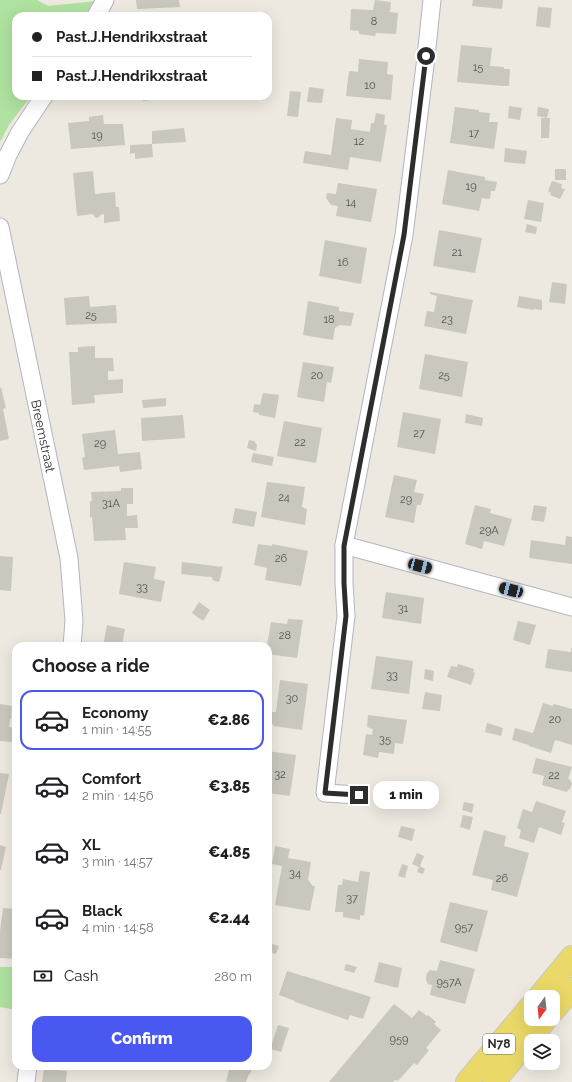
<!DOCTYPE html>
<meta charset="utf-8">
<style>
:root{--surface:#fff;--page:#f6f6f6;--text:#202124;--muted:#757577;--line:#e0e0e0;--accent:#4958f1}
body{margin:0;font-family:Raleway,sans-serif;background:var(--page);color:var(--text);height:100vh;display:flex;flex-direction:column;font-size:15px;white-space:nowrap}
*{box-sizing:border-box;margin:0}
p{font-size:13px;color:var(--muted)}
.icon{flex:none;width:22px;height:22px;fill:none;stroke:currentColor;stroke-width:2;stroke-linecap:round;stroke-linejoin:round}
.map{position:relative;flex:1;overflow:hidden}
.details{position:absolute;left:12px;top:642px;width:260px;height:428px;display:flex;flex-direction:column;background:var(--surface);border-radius:12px;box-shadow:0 4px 16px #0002}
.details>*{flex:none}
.hud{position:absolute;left:12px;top:12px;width:260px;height:88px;border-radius:12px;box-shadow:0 4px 16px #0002;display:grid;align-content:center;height:88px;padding:0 20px;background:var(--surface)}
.needle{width:26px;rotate:195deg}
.controls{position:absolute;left:524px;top:990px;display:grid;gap:8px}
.controls a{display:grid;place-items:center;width:36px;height:36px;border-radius:8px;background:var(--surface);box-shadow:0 4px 16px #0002;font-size:20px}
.end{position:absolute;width:18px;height:18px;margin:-9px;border:5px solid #2d2d2d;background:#fff;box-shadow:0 0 0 2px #fff}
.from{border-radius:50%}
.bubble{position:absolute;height:28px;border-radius:12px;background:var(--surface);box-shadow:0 4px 16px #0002;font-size:13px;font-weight:800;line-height:28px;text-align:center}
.car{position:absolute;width:12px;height:24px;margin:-12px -6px;border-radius:5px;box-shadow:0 0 3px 1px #0007;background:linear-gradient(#222 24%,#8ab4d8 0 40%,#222 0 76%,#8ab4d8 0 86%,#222 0)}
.hud b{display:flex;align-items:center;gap:14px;height:38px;font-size:15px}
.hud b+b{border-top:1px solid var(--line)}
.hud i{width:10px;height:10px;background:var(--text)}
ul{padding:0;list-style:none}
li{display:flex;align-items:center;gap:12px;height:60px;margin:0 8px 6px;padding:0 12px;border:2px solid transparent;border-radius:12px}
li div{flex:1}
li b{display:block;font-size:15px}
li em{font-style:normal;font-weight:800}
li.active{border-color:var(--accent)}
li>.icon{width:36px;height:36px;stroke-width:1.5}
h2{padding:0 20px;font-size:18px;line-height:48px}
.pay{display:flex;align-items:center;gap:10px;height:44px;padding:0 20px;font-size:15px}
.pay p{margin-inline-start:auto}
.cta{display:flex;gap:8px;margin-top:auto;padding:8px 20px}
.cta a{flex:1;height:46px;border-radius:12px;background:var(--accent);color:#fff;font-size:16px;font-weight:800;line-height:46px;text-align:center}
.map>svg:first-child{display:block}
.green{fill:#afe1a0}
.building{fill:#c9c7be}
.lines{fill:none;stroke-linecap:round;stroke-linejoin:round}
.street-casing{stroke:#b3b4bf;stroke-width:19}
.primary-casing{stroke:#c8c8c8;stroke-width:24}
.street{stroke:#fff;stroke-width:17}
.primary{stroke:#ead968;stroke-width:22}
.route{stroke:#2d2d2d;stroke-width:5}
.labels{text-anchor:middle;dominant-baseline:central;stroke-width:3;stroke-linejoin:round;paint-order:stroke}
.number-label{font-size:11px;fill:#545451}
.shield{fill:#fff;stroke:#6c6c6c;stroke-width:1}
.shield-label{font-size:12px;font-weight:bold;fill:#2d2d2d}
.street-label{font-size:13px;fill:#2d2d2d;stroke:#fff}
</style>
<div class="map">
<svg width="572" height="1082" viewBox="0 0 572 1082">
<rect width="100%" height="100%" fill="#ede9e0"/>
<!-- green -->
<g class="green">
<polygon points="0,0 37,0 48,6 96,1 87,16 16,16 16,96 31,96 9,125 0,142"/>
<polygon points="0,967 16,967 16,1010 0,1007"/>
</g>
<!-- building -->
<g class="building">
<polygon points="136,0 179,0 180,7 137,9"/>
<polygon points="375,0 391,2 390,12 398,13 396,34 376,33 375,36 359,34 359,31 350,30 351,9 373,10"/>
<polygon points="473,0 503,0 502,9 472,6"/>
<polygon points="538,7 552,8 550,28 536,26"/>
<polygon points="461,45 492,48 490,66 504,67 504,69 510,69 509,86 503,86 457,82"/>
<polygon points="359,59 388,62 387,74 393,75 391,100 346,96 349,71 358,72"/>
<polygon points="309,87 324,89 322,103 307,102"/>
<polygon points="290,91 301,92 298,117 287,116"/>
<polygon points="143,96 151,96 151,100 143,101"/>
<polygon points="509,106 522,108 520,120 508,118"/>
<polygon points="455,107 479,110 479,112 490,113 489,122 498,122 494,149 450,143"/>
<polygon points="538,107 549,109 547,118 537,116"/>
<polygon points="376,113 385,115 384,125 387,125 381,162 350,157 348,170 303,163 305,151 331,155 336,118 352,120 351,129 370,132 371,123 374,123"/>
<polygon points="103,115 104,124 123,124 125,145 71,149 68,123 89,121 89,117"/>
<polygon points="541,118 550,118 549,138 541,138"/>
<polygon points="184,128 186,142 152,144 152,131"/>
<polygon points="152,144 153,157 135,159 135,153 130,154 130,145"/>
<polygon points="505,148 527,151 525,164 504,162"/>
<rect x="555" y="169" width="11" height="11"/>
<polygon points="448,170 485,177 485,180 497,182 495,191 491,191 490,199 482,198 479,211 442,204"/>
<polygon points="93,171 95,194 115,192 116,207 119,207 120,221 104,223 104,214 100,215 99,217 96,218 94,216 93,214 77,216 73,173"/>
<polygon points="552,181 562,184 561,188 565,189 560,199 550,195 551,193 548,191"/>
<polygon points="338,183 377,189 371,222 336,216 338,206 331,205 326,198 327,193 336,194"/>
<polygon points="528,200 544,203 541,222 524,219"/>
<polygon points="527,224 537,227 536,234 525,232"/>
<polygon points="439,230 482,238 475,273 433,266"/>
<polygon points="325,240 367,248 361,284 319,276"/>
<polygon points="552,282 567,284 565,304 549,302"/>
<polygon points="430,292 473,300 466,334 424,326 427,311 434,312 437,296 430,294"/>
<polygon points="89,296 90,307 116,305 117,323 66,325 64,298"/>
<polygon points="519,296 542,300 542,310 534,309 534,310 517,307"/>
<polygon points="308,301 339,307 339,311 354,313 351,326 340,325 335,328 333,340 303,335"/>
<polygon points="95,346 95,358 113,358 114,371 108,371 108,380 123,379 123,393 94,395 95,403 72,405 69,352 78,352 78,347"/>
<polygon points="425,354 468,362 462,397 419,389"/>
<polygon points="303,362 334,367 331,383 327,382 324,402 297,397"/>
<polygon points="1,387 6,408 3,409 9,439 0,441 0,388"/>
<polygon points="263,393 279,395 275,418 259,415 259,413 253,412 254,404 260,405"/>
<polygon points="166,398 166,406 143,408 142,400"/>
<polygon points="403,412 441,419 435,454 397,447"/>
<polygon points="466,414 483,418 482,426 465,423"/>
<polygon points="183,415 185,438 142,441 141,418"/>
<polygon points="284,421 322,428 316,463 277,456"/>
<polygon points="115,430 118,454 140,452 142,469 120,472 119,466 84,470 82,458 85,457 82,434"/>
<polygon points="249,440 254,441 257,445 256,451 247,448"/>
<polygon points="253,453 274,457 272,466 251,462"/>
<polygon points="394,475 417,480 414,492 424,494 421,505 417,505 414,523 385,517"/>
<polygon points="267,482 276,483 277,483 305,487 302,507 307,509 305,525 261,517"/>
<polygon points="121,488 133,488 133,504 127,504 127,516 137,515 138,528 125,528 126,540 94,541 92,517 90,517 90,501 92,501 91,492 121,491"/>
<polygon points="475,505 491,509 490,513 512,519 504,546 484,541 482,549 465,544"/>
<polygon points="534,505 547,507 544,522 531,520"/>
<polygon points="235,508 257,512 254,527 232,523"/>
<polygon points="566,536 572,537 572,564 529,558 531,540 565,545"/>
<polygon points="258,544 272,546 272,544 308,551 301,586 265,580 267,568 254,565"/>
<polygon points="0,556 13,557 11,591 0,590"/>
<polygon points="124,562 156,567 154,579 165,581 161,602 119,594"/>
<polygon points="182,562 223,567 219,582 212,580 213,578 209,576 209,577 181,574"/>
<polygon points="386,592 424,598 421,624 382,618"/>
<polygon points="199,602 210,610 203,621 192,613"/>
<polygon points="288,619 303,620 297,658 268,654 268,646 267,646 271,622 287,624"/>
<polygon points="518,621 536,625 530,645 513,640"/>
<polygon points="107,625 125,629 122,646 103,646"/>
<polygon points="206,642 223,645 223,646 205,646"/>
<polygon points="571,648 572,648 572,672 545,668 548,649 571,652"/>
<polygon points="376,656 413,661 409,694 371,689"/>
<polygon points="458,664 474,669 473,672 475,673 471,685 447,677 451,666 457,667"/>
<polygon points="425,669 434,671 433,681 424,679"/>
<polygon points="280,680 308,684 302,730 273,726 274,725 271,724 272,712 276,712"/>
<polygon points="425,692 442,695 440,711 422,709"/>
<polygon points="543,703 553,706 554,704 572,709 572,745 555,740 551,753 529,746 529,745 512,740 515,728 533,733"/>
<polygon points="0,704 12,706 11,719 10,719 9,727 14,728 13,742 0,741"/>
<polygon points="368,715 407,720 403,744 395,743 394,754 379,752 378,758 363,755 366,734 372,735 373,729 367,727"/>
<polygon points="487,723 503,728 501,736 485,732"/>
<polygon points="268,751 296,755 290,796 268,793"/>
<polygon points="536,758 572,767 568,779 570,779 570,781 572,783 570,789 568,790 567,792 542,785 544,776 532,773"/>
<polygon points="0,773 9,774 1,814 0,814"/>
<polygon points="536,801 566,811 562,822 565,823 561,835 539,827 534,843 519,838 521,830 517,828 523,809 532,812"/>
<polygon points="464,802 474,804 472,813 462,810"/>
<polygon points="463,815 473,817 470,830 460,827"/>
<polygon points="401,826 415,829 412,841 398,837"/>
<polygon points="484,830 506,836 504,846 529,853 517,897 491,890 493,880 472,875"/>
<polygon points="0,845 6,847 1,870 0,870"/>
<polygon points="275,846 290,849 288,858 311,862 308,880 313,886 315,886 310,911 275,905 282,866 272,864"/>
<polygon points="417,853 424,856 420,866 425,869 423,874 417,872 419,867 412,864"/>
<polygon points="402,864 408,866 405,878 398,876"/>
<polygon points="360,871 370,872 364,916 360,915 360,920 343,917 343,912 335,912 338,885 342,885 343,879 358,882"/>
<polygon points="450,902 488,911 477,952 440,942"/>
<polygon points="3,908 16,909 16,959 0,958 0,931"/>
<polygon points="268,943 279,946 276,954 268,952"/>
<polygon points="440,960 475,969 465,1004 430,995 432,985 428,984 426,980 426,977 427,973 430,970 437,971"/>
<polygon points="379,962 402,968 398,988 374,982"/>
<polygon points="346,964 357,967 354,973 344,970"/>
<polygon points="287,971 303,976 304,976 371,997 363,1019 350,1015 348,1020 295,1002 295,1001 279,995"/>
<polygon points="394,1004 412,1018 419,1010 427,1016 428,1015 436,1022 434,1024 441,1030 426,1048 429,1050 417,1065 414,1063 398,1081 395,1080 393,1082 329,1082"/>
<polygon points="278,1025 289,1028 281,1052 270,1049"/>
<polygon points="240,1066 253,1066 250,1074 249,1074 246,1082 229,1082 226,1081 230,1067 239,1070"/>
<polygon points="44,1069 67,1071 66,1082 42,1082"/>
</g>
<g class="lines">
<!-- street casing -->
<g class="street-casing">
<g id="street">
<polyline points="96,16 105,0"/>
<polyline points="0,175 8,155 20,132 44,96"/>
<polyline points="0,227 69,558 74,621 72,646"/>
<polyline points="344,545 572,607"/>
<polyline points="359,795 325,793 346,616 344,583 344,545 404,235 426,57 432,0"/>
<polyline points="26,1082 28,1066"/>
</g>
</g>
<!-- primary casing -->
<g class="primary-casing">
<g id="primary">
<polyline points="539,997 572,957"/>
<polyline points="553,1011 572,989"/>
<polyline points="467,1082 531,1006"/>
<polyline points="494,1082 546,1019"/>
</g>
</g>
<!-- street -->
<use href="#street" class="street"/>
<!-- primary -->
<use href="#primary" class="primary"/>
</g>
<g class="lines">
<!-- route -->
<polyline class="route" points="359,795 325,793 346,616 344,583 344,546 404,235 426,56"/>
</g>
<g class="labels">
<!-- number labels -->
<g class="number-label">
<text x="374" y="21">8</text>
<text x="478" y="67">15</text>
<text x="370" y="85">10</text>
<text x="474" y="133">17</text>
<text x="97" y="135">19</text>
<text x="359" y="141">12</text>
<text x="471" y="186">19</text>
<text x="351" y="202">14</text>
<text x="457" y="252">21</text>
<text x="343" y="262">16</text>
<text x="91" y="315">25</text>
<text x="329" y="319">18</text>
<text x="447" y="319">23</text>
<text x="317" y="375">20</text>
<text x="444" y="375">25</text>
<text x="419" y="433">27</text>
<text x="300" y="442">22</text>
<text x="100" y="443">29</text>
<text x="284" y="497">24</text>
<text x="406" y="499">29</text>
<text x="111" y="503">31A</text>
<text x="489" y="530">29A</text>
<text x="281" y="558">26</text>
<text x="142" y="587">33</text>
<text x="403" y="608">31</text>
<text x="285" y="635">28</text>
<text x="392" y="675">33</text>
<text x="292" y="698">30</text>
<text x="555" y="719">20</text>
<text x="385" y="739">35</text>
<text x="280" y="774">32</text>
<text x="554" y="775">22</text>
<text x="295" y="873">34</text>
<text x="502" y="878">26</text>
<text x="352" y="898">37</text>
<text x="464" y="927">957</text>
<text x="449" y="982">957A</text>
<text x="399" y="1039">959</text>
</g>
<!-- shield labels -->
<rect class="shield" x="483" y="1034" width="32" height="20" rx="3"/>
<g class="shield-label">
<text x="499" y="1044">N78</text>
</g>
<!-- street labels -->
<g class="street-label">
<text transform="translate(43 436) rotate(78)">Breemstraat</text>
</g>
</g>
</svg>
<div class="controls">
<a><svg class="needle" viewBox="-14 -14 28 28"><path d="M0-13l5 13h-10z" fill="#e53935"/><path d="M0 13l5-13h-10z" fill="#757577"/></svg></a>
<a><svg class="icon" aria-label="layers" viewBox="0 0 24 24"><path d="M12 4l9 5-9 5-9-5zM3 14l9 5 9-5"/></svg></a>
</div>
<i class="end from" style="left:426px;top:56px"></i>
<i class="end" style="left:359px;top:795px"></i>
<div class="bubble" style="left:373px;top:781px;width:66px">1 min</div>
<i class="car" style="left:420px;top:566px;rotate:105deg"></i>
<i class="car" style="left:511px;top:590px;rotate:285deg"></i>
<div class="hud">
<b><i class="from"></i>Past.J.Hendrikxstraat</b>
<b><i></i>Past.J.Hendrikxstraat</b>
</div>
<section class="details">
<h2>Choose a ride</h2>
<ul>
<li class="active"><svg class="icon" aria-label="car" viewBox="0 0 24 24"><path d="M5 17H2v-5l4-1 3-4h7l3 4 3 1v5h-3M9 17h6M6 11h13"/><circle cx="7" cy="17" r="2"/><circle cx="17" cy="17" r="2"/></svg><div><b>Economy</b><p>1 min · 14:55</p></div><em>€2.86</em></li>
<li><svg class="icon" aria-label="car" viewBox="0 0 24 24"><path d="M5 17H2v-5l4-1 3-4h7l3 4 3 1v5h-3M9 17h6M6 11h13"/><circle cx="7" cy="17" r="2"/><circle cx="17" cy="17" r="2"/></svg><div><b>Comfort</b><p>2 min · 14:56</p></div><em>€3.85</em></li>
<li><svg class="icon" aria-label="car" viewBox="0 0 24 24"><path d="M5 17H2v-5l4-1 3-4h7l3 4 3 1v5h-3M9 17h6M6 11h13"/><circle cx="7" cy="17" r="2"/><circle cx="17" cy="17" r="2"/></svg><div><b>XL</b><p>3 min · 14:57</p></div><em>€4.85</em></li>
<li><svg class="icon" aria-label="car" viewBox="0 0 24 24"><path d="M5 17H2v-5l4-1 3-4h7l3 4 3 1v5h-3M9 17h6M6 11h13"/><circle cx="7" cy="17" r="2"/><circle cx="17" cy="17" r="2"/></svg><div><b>Black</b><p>4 min · 14:58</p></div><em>€2.44</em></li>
</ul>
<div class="pay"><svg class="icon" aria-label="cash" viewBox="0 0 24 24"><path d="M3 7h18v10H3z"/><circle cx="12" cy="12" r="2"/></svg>Cash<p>280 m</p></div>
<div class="cta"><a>Confirm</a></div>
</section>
</div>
